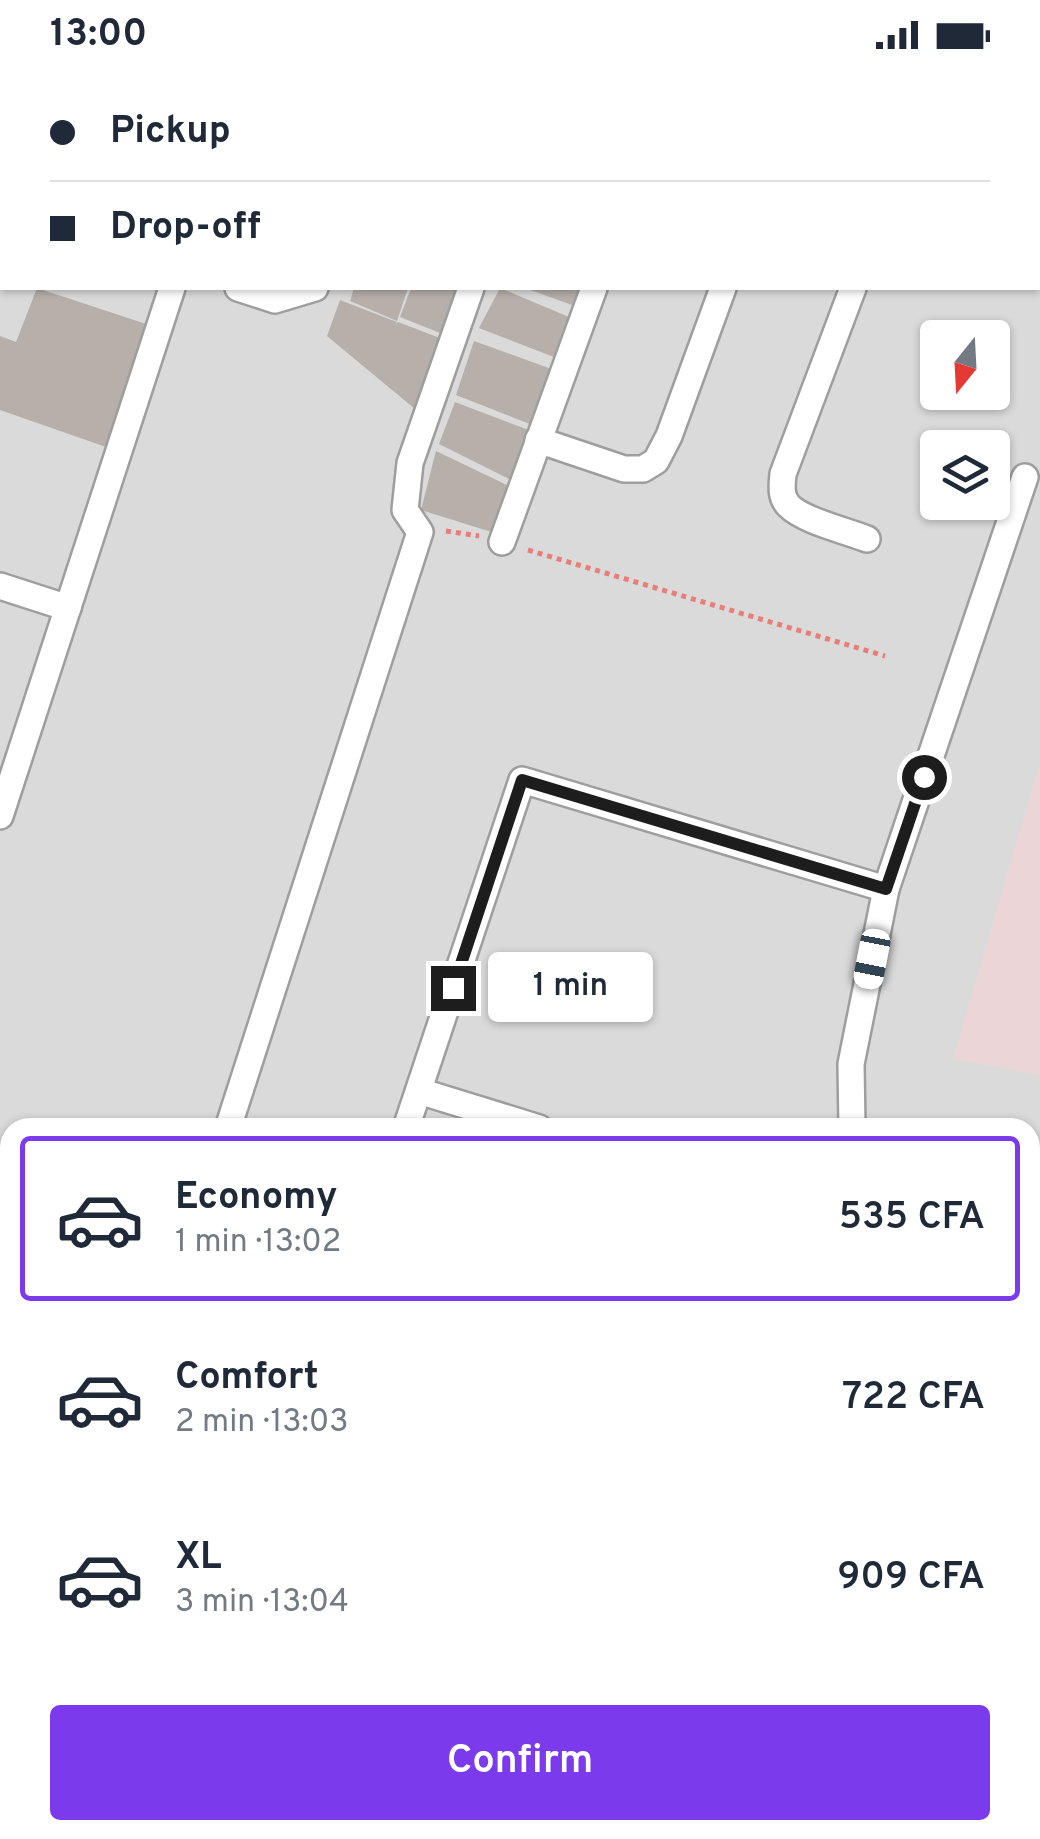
<!DOCTYPE html>
<meta charset="utf-8">
<style>
:root{--surface:#fff;--page:#f6f6f7;--text:#1f2937;--muted:#747a83;--line:#e0e1e3;--accent:#7c3aed}
body{margin:0;font-family:Overpass,sans-serif;background:var(--page);color:var(--text);height:100vh;display:flex;flex-direction:column;font-size:38px;white-space:nowrap}
*{box-sizing:border-box;margin:0}
p{font-size:32px;color:var(--muted)}
.icon{flex:none;width:55px;height:55px;fill:none;stroke:currentColor;stroke-width:2;stroke-linecap:round;stroke-linejoin:round}
.map{position:relative;flex:1;overflow:hidden}
.side{position:absolute;left:0px;top:1048px;width:1040px;height:722px;display:flex;flex-direction:column;background:var(--surface);border-radius:30px 30px 0 0;box-shadow:0 2px 8px #0004}
.side>*{flex:none}
.hud{position:absolute;left:0px;top:0px;width:1040px;height:220px;box-shadow:0 2px 8px #0004;display:grid;align-content:center;height:220px;padding:0 50px;background:var(--surface)}
.needle{width:65px;rotate:198deg}
.buttons{position:absolute;left:920px;top:250px;display:grid;gap:20px}
.buttons a{display:grid;place-items:center;width:90px;height:90px;border-radius:10px;background:var(--surface);box-shadow:0 2px 8px #0004;font-size:50px}
.end{position:absolute;width:45px;height:45px;margin:-22px;border:12px solid #1d1d1d;background:#fff;box-shadow:0 0 0 5px #fff}
.from{border-radius:50%}
.bubble{position:absolute;height:70px;border-radius:10px;background:var(--surface);box-shadow:0 2px 8px #0004;font-size:32px;font-weight:600;line-height:70px;text-align:center}
.car{position:absolute;width:30px;height:60px;margin:-30px -15px;border-radius:12px;box-shadow:0 0 8px 2px #0007;background:linear-gradient(#fff 24%,#345 0 40%,#fff 0 76%,#345 0 86%,#fff 0)}
.hud b{display:flex;align-items:center;gap:35px;height:95px;font-size:38px}
.hud b+b{border-top:2px solid var(--line)}
.hud i{width:25px;height:25px;background:var(--text)}
ul{padding:18px 0 0;list-style:none}
li{display:flex;align-items:center;gap:30px;height:165px;margin:0 20px 15px;padding:0 30px;border:5px solid transparent;border-radius:10px}
li div{flex:1}
li b{display:block;font-size:38px}
li em{font-style:normal;font-weight:600}
li.current{border-color:var(--accent)}
li>.icon{width:90px;height:90px;stroke-width:1.5}
.cta{display:flex;gap:20px;margin-top:auto;padding:20px 50px}
.cta a{flex:1;height:115px;border-radius:10px;background:var(--accent);color:#fff;font-size:40px;font-weight:600;line-height:115px;text-align:center}
.status{display:flex;justify-content:space-between;align-items:center;height:70px;padding:0 50px;background:var(--surface);direction:ltr}
.status svg{height:28px;fill:currentColor}
.map>svg:first-child{display:block}
.residential{fill:#dbdada;fill-rule:evenodd}
.commercial{fill:#ecd5d6}
.building{fill:#b6afaa}
.lines{fill:none;stroke-linecap:round;stroke-linejoin:round}
.lane-casing{stroke:#9e9e9e;stroke-width:18}
.street-casing{stroke:#9e9e9e;stroke-width:30}
.secondary-casing{stroke:#636711;stroke-width:40}
.path{stroke:#e97e79;stroke-width:5;stroke-dasharray:5 5;stroke-linecap:butt}
.lane{stroke:#fff;stroke-width:12}
.street{stroke:#fff;stroke-width:25}
.secondary{stroke:#f2f1be;stroke-width:35}
.route{stroke:#1d1d1d;stroke-width:12}
</style>
<div class="status"><b>13:00</b><svg viewBox="0 0 49 12"><path d="M0 12V9h3v3zM5 12V6h3v6zM10 12V3h3v9zM15 12V0h3v12zM26 1h20v11H26zM47 4h2v5h-2z"/></svg></div>
<div class="map">
<svg width="1040" height="1769" viewBox="0 0 1040 1769">
<rect width="100%" height="100%" fill="#edeae4"/>
<!-- residential -->
<path class="residential" d="M0,0H1040V1769H0ZM2,2H1038V218H2ZM938,268H992V322H938ZM938,378H992V432H938ZM10,1058H1030V1760H10Z"/>
<!-- commercial -->
<polygon class="commercial" points="1040,693 1040,1005 953,989"/>
<!-- building -->
<g class="building">
<polygon points="37,218 146,254 106,377 0,340 0,266 16,272"/>
<polygon points="354,218 408,218 397,251 350,231"/>
<polygon points="411,218 457,218 440,263 400,247"/>
<polygon points="500,218 576,250 559,289 479,258"/>
<polygon points="525,218 587,218 580,238"/>
<polygon points="340,230 397,252 395,256 398,252 440,268 415,339 327,266"/>
<polygon points="474,271 557,301 535,356 456,325"/>
<polygon points="455,332 534,362 517,413 439,374"/>
<polygon points="436,381 515,419 498,464 421,440"/>
</g>
<g class="lines">
<!-- lane casing -->
<g class="lane-casing">
<polyline id="lane" points="202,1769 205,1760"/>
</g>
<!-- street casing -->
<g class="street-casing">
<g id="street">
<polyline points="241,2 242,0"/>
<polyline points="407,2 408,0"/>
<polyline points="545,2 546,0"/>
<polyline points="673,2 674,0"/>
<polyline points="802,2 803,0"/>
<polyline points="934,2 935,0"/>
<polyline points="0,160 2,161"/>
<polyline points="238,218 275,230 315,218"/>
<path d="M853,218L783,404C782,415 780,427 789,436C804,451 847,461 867,469"/>
<polyline points="538,370 624,399 643,399 656,391 669,366 723,218"/>
<polyline points="502,472 594,218"/>
<polyline points="0,516 68,538"/>
<polyline points="0,746 172,218"/>
<polyline points="419,1021 539,1058"/>
<polyline points="228,1058 420,462 405,440 410,393 471,218"/>
<polyline points="406,1058 522,710 886,819"/>
<polyline points="852,1058 851,994 886,819 1025,407"/>
<polyline points="1030,1602 1040,1567"/>
<polyline points="0,1753 10,1722"/>
<polyline points="984,1769 988,1760"/>
</g>
</g>
<!-- secondary casing -->
<g class="secondary-casing">
<g id="secondary">
<polyline points="0,1595 10,1598"/>
<polyline points="517,1760 545,1769"/>
</g>
</g>
<!-- path -->
<g class="path">
<polyline points="446,461 479,466"/>
<polyline points="528,480 885,586"/>
</g>
<!-- lane -->
<use href="#lane" class="lane"/>
<!-- street -->
<use href="#street" class="street"/>
<!-- secondary -->
<use href="#secondary" class="secondary"/>
</g>
<g class="lines">
<!-- route -->
<polyline class="route" points="453,918 522,710 886,819 924,707"/>
</g>
</svg>
<div class="buttons">
<a><svg class="needle" viewBox="-14 -14 28 28"><path d="M0-13l5 13h-10z" fill="#e53935"/><path d="M0 13l5-13h-10z" fill="#747a83"/></svg></a>
<a><svg class="icon" aria-label="layers" viewBox="0 0 24 24"><path d="M12 4l9 5-9 5-9-5zM3 14l9 5 9-5"/></svg></a>
</div>
<i class="end from" style="left:924px;top:707px"></i>
<i class="end" style="left:453px;top:918px"></i>
<div class="bubble" style="left:488px;top:882px;width:165px">1 min</div>
<i class="car" style="left:872px;top:889px;rotate:191deg"></i>
<div class="hud">
<b><i class="from"></i>Pickup</b>
<b><i></i>Drop-off</b>
</div>
<section class="side">
<ul>
<li class="current"><svg class="icon" aria-label="car" viewBox="0 0 24 24"><path d="M5 17H2v-5l4-1 3-4h7l3 4 3 1v5h-3M9 17h6M6 11h13"/><circle cx="7" cy="17" r="2"/><circle cx="17" cy="17" r="2"/></svg><div><b>Economy</b><p>1 min · 13:02</p></div><em>535 CFA</em></li>
<li><svg class="icon" aria-label="car" viewBox="0 0 24 24"><path d="M5 17H2v-5l4-1 3-4h7l3 4 3 1v5h-3M9 17h6M6 11h13"/><circle cx="7" cy="17" r="2"/><circle cx="17" cy="17" r="2"/></svg><div><b>Comfort</b><p>2 min · 13:03</p></div><em>722 CFA</em></li>
<li><svg class="icon" aria-label="car" viewBox="0 0 24 24"><path d="M5 17H2v-5l4-1 3-4h7l3 4 3 1v5h-3M9 17h6M6 11h13"/><circle cx="7" cy="17" r="2"/><circle cx="17" cy="17" r="2"/></svg><div><b>XL</b><p>3 min · 13:04</p></div><em>909 CFA</em></li>
</ul>
<div class="cta"><a>Confirm</a></div>
</section>
</div>
